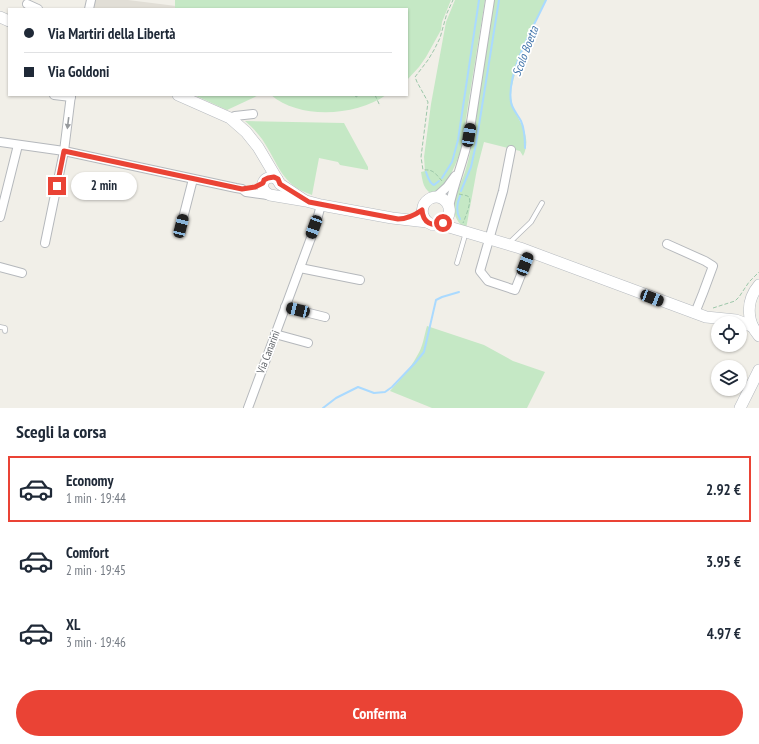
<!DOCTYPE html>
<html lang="it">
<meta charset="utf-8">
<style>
:root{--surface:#fff;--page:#f6f6f7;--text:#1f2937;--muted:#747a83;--line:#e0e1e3;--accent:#ea4335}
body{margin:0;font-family:"PT Sans Narrow",sans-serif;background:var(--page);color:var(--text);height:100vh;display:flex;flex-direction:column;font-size:15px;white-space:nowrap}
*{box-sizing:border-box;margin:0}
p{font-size:13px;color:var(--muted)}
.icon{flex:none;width:22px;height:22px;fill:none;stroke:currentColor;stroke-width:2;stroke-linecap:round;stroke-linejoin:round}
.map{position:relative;height:408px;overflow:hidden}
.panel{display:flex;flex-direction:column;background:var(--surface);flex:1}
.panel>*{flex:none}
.banner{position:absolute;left:8px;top:8px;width:400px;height:88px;border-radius:0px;box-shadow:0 1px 3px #0004;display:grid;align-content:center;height:88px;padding:0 16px;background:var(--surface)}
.buttons{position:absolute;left:711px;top:316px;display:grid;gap:8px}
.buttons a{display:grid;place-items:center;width:36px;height:36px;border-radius:50%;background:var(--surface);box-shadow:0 1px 3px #0004;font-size:20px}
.end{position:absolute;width:18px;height:18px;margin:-9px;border:5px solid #ea4335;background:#fff;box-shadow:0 0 0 2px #fff}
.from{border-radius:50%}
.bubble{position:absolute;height:28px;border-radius:14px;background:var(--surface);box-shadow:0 1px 3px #0004;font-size:13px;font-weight:800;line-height:28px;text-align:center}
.car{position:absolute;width:12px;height:24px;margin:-12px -6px;border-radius:5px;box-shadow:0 0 3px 1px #0007;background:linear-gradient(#222 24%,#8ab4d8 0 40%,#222 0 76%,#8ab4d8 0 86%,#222 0)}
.banner b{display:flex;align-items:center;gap:14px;height:38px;font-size:15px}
.banner b+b{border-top:1px solid var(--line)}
.banner i{width:10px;height:10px;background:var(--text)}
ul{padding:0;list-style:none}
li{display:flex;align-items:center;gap:12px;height:66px;margin:0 8px 6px;padding:0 8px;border:2px solid transparent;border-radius:0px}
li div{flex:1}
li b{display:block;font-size:15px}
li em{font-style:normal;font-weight:800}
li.current{border-color:var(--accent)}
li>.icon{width:36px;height:36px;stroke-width:1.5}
h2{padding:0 16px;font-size:18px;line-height:48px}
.action{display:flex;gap:8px;margin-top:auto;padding:8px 16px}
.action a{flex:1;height:46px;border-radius:24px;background:var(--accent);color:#fff;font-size:16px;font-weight:800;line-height:46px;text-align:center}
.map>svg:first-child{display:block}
.education{fill:#e1ded6}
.green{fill:#c5e8c5}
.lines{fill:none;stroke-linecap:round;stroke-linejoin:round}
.stream{stroke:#aadaff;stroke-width:2}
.lane-casing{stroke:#b5b8bc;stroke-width:5.5}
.street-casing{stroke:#b5b8bc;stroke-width:10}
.secondary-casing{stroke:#b6babf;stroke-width:12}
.path{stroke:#9cc7a9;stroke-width:1;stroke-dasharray:4 2;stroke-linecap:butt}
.lane{stroke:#fff;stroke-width:4}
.street{stroke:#fff;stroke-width:8}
.secondary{stroke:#fff;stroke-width:11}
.oneway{fill:#979a9d}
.route{stroke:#ea4335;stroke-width:5}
.labels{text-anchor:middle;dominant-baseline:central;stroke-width:3.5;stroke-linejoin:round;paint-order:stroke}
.street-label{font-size:11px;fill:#5f6368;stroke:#fff}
.water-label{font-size:12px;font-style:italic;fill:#4174aa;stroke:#fff}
</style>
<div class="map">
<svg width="759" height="408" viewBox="0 0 759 408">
<rect width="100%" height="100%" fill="#f1efe8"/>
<!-- education -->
<polygon class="education" points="95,0 128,0 176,6 175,9 93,9"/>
<!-- green -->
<g class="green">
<polygon points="175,0 451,0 442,22 441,30 426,57 419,67 407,80 407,9 175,9"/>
<path d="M455,0H485L461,149C459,157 441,206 427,190C423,186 422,178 421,172L425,171L424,157L431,104L444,33L446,22Z"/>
<path d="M494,0H546C534,23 522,48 515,74C513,81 511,88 511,95C511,117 535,131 523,156L520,151L484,142L477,169L466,229C444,214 458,192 465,172C468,161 471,150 473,138Z"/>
<polygon points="194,95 259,95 227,110"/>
<path d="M271,95H386C356,116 300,120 271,95Z"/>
<path d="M245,121L344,123L368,167V170L340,165L338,162L319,158L312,195C280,184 279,164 262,139C257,132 251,126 245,121Z"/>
<path d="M427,326L484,345L513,361L545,372L527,408H432L390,391C400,380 410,369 417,356C423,347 424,336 427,326Z"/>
</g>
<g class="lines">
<!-- stream -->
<g class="stream">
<path d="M525,148C525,139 525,130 521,121C518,115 512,109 511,102C506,73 534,26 546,0"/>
<path d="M426,172C428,177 429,183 434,185L439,181"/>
<polyline points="442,178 452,162 458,140 479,0"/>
<polyline points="461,191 471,167 476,144 499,0"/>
<path d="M460,196C457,203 456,212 460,219"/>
<polyline points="323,408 336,398 358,387 374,393 385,392 392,387 415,363 424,352 436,300 442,297 459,292"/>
</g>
<!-- lane casing -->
<g class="lane-casing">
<g id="lane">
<polyline points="508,244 531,222 542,203"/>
<polyline points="457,263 466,232"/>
<polyline points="0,327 5,328 5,331"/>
</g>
</g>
<!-- street casing -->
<g class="street-casing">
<g id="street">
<polyline points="27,4 38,9"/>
<polyline points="89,9 91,0"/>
<polyline points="54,95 71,97"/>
<polyline points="230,118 235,116 253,114"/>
<polyline points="0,142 64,151 236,188 242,189 246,192 268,195"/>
<polyline points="511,150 503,191 480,271 488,281 515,290 530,252"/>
<polyline points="436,197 447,187 455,176"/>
<path d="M449,207C454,183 464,160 469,135L490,0"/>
<polyline points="0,217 18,145"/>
<polyline points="181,226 193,179"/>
<polyline points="45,243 64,151 71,95"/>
<polyline points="667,244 705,261 713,266 703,293 695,313"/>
<polyline points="0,267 22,273"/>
<polyline points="300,268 360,280"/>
<polyline points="285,307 325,317"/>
<polyline points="275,334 308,343"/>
<polyline points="248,408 315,227 321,205"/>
</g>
</g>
<!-- secondary casing -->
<g class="secondary-casing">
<g id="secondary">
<polyline points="0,17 9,21"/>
<polyline points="178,95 230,118 246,132 258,147 280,184 304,200"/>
<path d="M277,179C264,172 256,189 270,195L306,201L321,205L392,218L427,222L433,225H438L449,227L520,248L706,317L736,320L744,323L753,327"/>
<path d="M427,222C423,217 421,213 423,207C424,203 427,200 431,198C449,192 458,218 438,225"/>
<path d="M759,285C746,300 746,321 759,336"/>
<polyline points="740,408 759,370"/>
</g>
</g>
<!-- path -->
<g class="path">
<polyline points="355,95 356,97 360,95"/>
<polyline points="375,95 380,106"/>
<path d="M442,181C435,173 433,169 423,170L421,157L428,102L417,82L415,77L428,60L434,50L440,38L447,13L453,0"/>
<path d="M459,194C462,195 467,195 469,197C472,202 465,218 463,223"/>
<polyline points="713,308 735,301 739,297 749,282 759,272"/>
</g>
<!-- lane -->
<use href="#lane" class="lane"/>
<!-- street -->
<use href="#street" class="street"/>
<!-- secondary -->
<use href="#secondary" class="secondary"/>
</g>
<!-- one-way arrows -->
<defs><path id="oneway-solid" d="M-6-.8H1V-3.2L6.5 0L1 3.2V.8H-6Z"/></defs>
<use class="oneway" href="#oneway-solid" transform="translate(68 123) rotate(97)"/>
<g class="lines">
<!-- route -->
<path class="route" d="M57,186L64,151L242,189L255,187L263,183L264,180L268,178L274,177L278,179L280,184L309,202L398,219C407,219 415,215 422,210C423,223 432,227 443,223"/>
</g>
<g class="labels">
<!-- street labels -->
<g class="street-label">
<text transform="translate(268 352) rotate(-69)">Via Canarini</text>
</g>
<!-- water labels -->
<g class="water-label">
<text transform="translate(525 51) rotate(-69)">Scolo Boetta</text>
</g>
</g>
</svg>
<div class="buttons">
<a><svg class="icon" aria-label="locate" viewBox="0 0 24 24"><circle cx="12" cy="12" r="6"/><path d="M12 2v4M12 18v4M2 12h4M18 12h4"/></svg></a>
<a><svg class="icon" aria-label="layers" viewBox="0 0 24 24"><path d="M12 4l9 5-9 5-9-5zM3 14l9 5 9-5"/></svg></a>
</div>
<i class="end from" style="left:443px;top:223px"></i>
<i class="end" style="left:57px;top:186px"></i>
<div class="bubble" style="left:71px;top:172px;width:66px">2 min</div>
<i class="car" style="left:469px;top:135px;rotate:9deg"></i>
<i class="car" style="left:181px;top:226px;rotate:14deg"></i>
<i class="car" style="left:314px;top:227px;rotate:200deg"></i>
<i class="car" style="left:525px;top:264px;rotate:21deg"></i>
<i class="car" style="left:652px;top:298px;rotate:111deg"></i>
<i class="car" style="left:298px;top:310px;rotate:284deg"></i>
<div class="banner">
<b><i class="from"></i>Via Martiri della Libertà</b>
<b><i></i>Via Goldoni</b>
</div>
</div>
<section class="panel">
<h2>Scegli la corsa</h2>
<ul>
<li class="current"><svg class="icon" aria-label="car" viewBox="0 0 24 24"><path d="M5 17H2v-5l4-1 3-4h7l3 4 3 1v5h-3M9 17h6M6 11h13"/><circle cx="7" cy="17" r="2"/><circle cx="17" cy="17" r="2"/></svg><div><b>Economy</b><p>1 min · 19:44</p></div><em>2.92 €</em></li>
<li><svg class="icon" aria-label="car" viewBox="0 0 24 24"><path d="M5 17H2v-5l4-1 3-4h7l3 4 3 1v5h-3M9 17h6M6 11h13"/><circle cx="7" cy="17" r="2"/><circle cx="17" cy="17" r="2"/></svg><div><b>Comfort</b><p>2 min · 19:45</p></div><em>3.95 €</em></li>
<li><svg class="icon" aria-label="car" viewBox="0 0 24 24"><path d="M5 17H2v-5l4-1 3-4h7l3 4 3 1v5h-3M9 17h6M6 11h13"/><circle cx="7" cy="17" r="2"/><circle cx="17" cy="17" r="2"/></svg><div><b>XL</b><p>3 min · 19:46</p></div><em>4.97 €</em></li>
</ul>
<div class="action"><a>Conferma</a></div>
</section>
